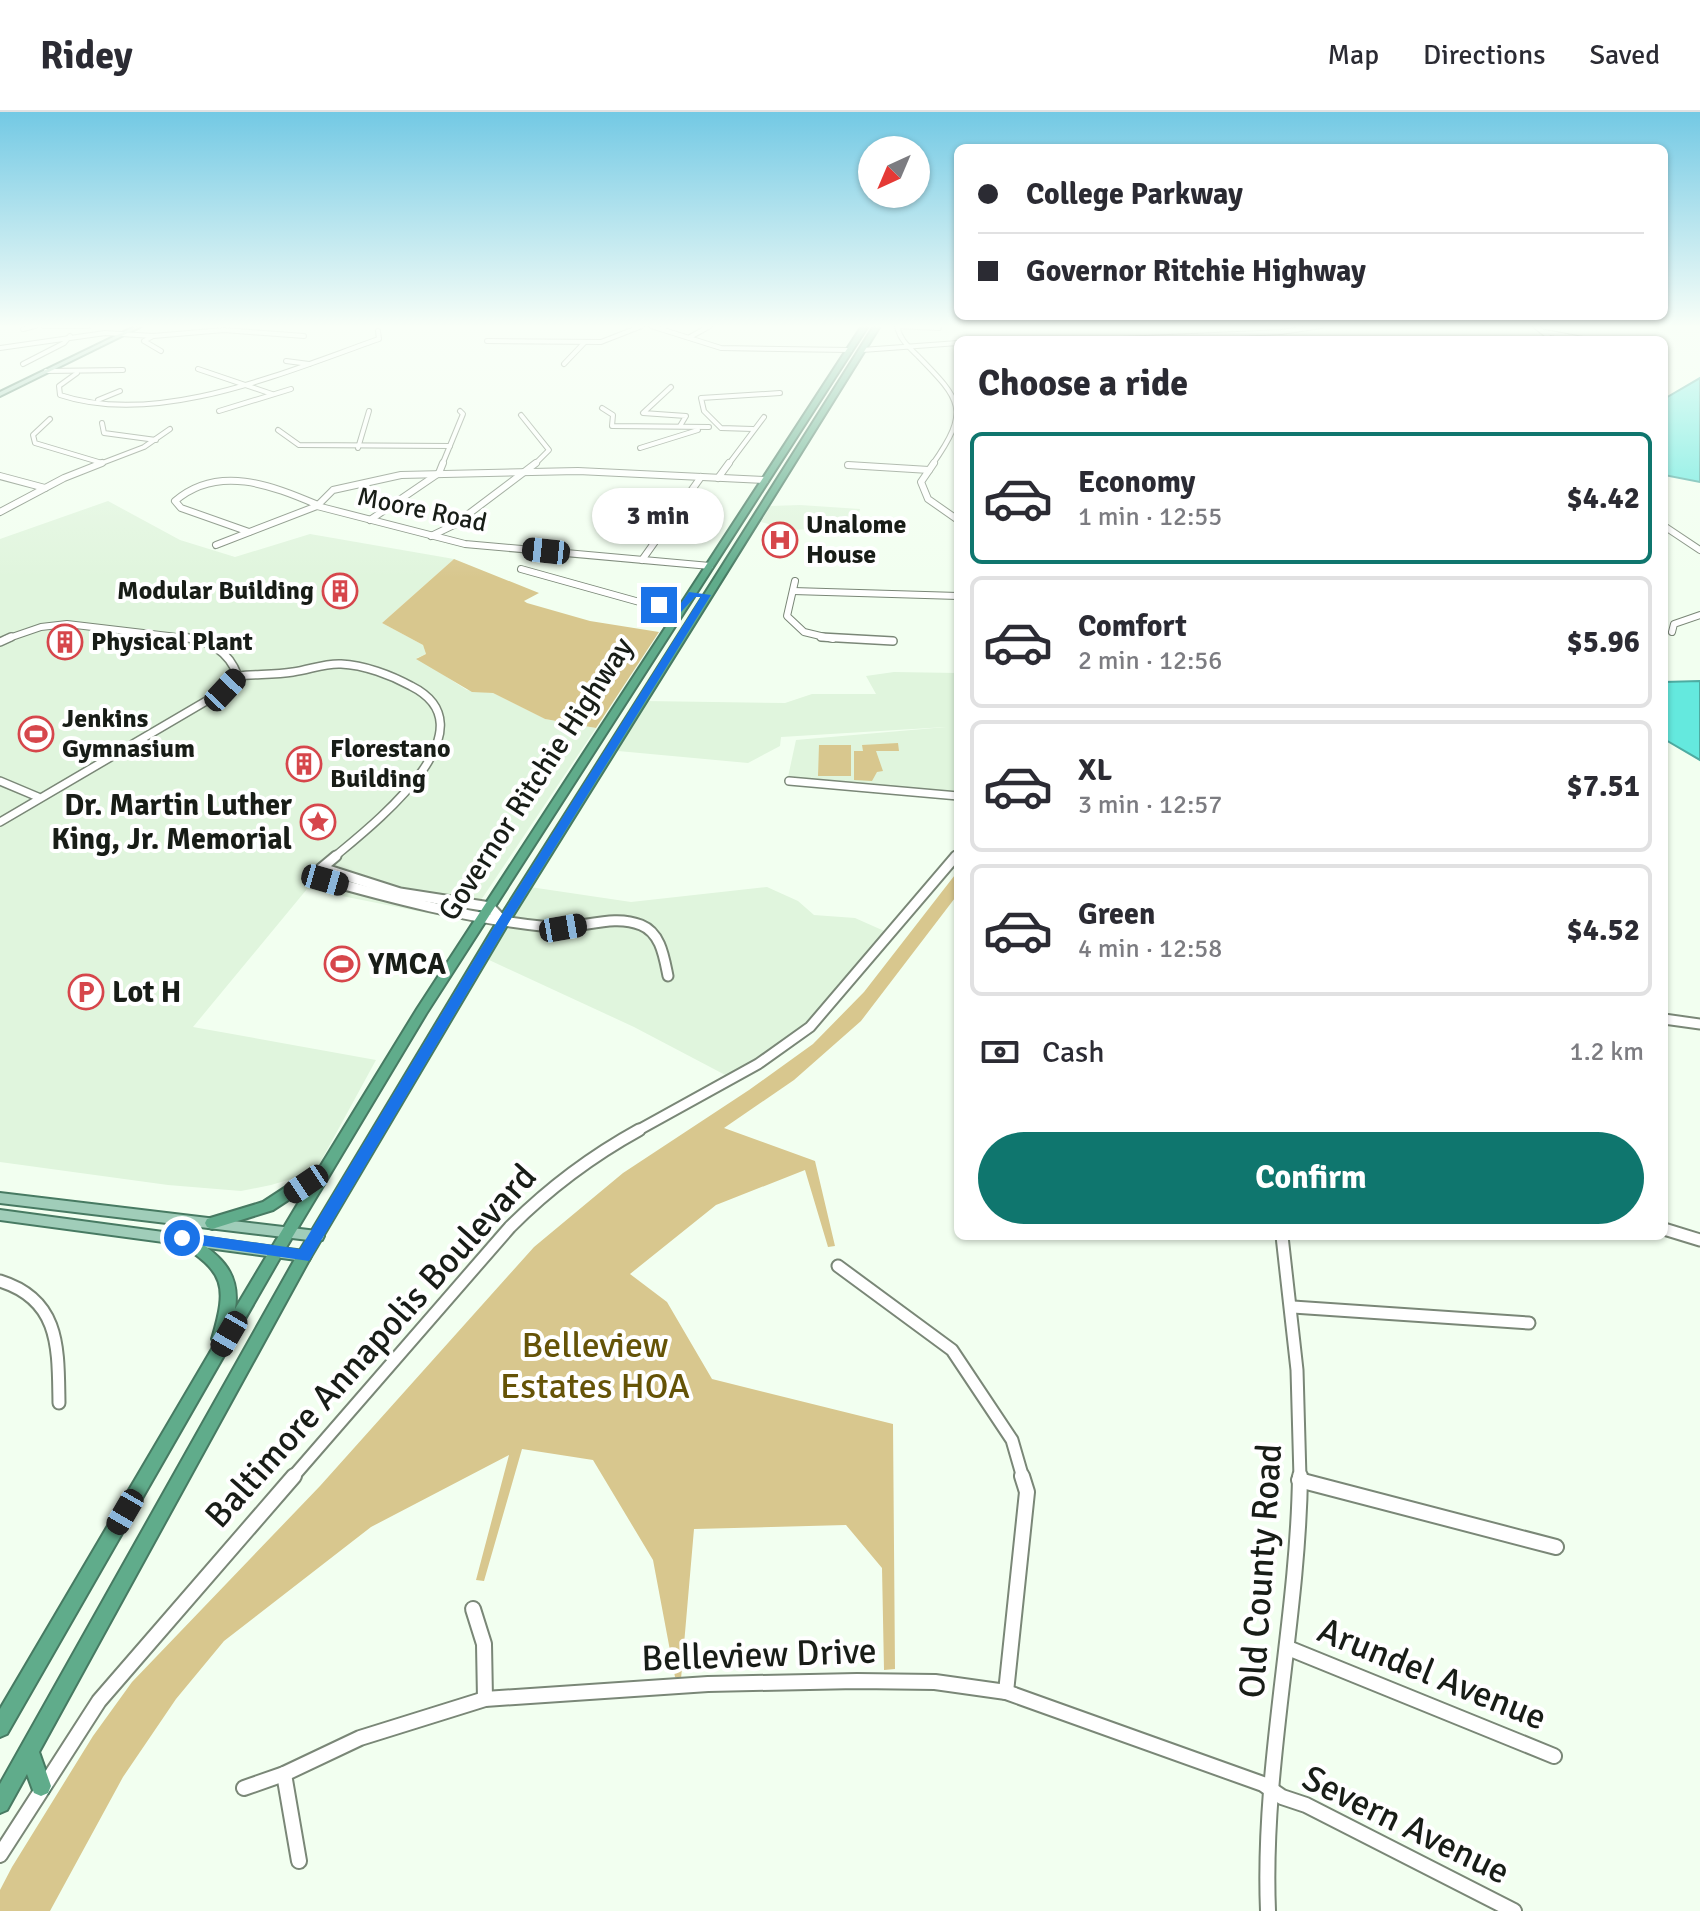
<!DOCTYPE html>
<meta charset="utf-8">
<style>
:root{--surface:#fff;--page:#f2f2f3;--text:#2b2b33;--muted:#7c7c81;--line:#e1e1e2;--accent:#0f766e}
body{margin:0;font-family:Signika,sans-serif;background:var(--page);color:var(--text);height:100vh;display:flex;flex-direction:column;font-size:30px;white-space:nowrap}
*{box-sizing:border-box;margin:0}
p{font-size:26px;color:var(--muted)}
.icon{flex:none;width:44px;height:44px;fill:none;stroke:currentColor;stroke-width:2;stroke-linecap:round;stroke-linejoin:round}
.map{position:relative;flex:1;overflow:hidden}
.details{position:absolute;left:954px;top:224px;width:714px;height:904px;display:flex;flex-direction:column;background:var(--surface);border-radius:12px;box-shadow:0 2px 6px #0004}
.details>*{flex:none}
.top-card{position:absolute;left:954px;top:32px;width:714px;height:176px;border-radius:12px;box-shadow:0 2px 6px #0004;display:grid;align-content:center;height:176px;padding:0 24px;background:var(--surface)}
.needle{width:52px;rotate:224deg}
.controls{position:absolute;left:858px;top:24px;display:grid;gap:16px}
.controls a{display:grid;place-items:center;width:72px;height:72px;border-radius:50%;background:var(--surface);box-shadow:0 2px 6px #0004;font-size:40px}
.end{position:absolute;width:36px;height:36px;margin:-18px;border:10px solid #1a73e8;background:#fff;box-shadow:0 0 0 4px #fff}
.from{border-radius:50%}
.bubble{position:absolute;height:56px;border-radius:28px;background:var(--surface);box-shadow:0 2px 6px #0004;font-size:26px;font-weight:800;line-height:56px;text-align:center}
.car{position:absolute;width:24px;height:48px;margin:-24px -12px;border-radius:10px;box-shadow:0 0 6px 2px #0007;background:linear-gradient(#222 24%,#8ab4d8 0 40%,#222 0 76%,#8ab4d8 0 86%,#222 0)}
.top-card b{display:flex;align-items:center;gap:28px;height:76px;font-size:30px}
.top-card b+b{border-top:2px solid var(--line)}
.top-card i{width:20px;height:20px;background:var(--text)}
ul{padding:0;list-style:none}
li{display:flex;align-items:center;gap:24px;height:132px;margin:0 16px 12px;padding:0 8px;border:4px solid var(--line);border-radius:12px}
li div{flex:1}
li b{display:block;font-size:30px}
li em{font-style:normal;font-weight:800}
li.on{border-color:var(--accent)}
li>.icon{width:72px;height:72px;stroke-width:1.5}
h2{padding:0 24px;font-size:36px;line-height:96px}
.pay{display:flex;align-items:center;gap:20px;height:88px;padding:0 24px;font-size:30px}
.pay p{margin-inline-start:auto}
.action{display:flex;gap:16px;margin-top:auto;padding:16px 24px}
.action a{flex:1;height:92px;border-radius:48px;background:var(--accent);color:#fff;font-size:32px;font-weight:800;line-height:92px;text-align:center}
header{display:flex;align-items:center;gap:48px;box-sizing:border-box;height:112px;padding:0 40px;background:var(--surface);border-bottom:2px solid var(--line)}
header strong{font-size:38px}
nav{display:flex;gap:44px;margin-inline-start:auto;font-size:28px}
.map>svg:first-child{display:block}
.built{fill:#e0f5dd}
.green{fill:#d8c78e}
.water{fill:#64e9de;stroke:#4daca2;stroke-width:2}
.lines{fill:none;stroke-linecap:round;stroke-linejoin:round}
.minor-far5-casing{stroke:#7a8777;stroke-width:6}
.minor-far4-casing{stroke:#7a8777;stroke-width:8}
.minor-far3-casing{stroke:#7a8777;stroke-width:10}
.minor-far2-casing{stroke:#7a8777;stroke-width:13}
.minor-far1-casing{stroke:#7a8777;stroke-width:15}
.minor-casing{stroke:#7a8777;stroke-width:18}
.major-casing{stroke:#477a62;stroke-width:4}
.highway-casing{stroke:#477a62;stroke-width:4}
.minor-far5{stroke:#fff;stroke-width:4}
.minor-far4{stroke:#fff;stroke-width:6}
.minor-far3{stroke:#fff;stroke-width:7}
.minor-far2{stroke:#fff;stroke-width:9}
.minor-far1{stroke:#fff;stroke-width:11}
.minor{stroke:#fff;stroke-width:14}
.major{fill:#a0cdb9;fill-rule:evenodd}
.highway{fill:#60ac8b;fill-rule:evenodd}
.route{fill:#1a73e8}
.labels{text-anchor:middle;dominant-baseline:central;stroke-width:8;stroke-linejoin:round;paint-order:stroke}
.far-street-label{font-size:26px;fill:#181d17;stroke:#fff}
.far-poi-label{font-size:26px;font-weight:bold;fill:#181d17;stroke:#fff;text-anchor:start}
.street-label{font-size:30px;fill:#181d17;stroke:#fff}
.poi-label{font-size:30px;font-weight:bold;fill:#181d17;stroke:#fff;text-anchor:start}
.near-park-label{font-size:36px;fill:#655307;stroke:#fff}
.near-street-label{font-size:36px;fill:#181d17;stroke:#fff}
</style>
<header>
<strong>Ridey</strong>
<nav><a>Map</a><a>Directions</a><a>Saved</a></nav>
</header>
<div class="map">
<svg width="1700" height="1799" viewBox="0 0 1700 1799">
<rect width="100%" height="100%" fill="#f2fff0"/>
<!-- built -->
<g class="built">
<polygon points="108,389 180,428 235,445 310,422 454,447 382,511 423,533 426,542 417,546 467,578 493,581 545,607 596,616 467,809 307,777 193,915 376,948 315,1060 271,1073 241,1079 168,1073 0,1050 0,427"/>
<polygon points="800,393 860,397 857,407 832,416 792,418 761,410 770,394"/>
<polygon points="894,560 958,561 958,684 788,665 796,628 946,615 781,625 780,634 748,651 618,639 645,589 785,591 812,582 876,582 866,564"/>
<polygon points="530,775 631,790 767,775 798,789 814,803 855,806 891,822 824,901 731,966 634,915 487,847"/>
</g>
<!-- green -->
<g class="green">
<polygon points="454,447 539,481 524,489 527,491 590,509 659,520 596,616 545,607 493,581 472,580 416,547 426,542 423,533 382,511"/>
<polygon points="898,631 899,639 876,639 883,659 877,660 872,669 854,668 854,639 863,639 862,633"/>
<polygon points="819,633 851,633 851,664 818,664"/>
<polygon points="958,759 958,782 861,909 794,968 724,1016 815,1049 835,1134 828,1135 805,1058 716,1093 630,1162 667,1190 712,1267 893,1312 895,1557 884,1558 882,1456 846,1413 694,1417 681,1567 675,1565 653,1448 593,1348 522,1337 484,1469 476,1468 509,1343 371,1415 224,1529 176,1587 123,1665 50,1799 0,1799 0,1778 12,1755 93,1624 132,1570 320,1374 534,1135 623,1061 749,978 813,932 864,880"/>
</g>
<!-- water -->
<g class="water">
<polygon points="1700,266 1700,370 1664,363 1664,287"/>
<polygon points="1700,569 1700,648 1664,627 1664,570"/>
</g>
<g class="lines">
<!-- minor-far5 casing -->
<g class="minor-far5-casing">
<g id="minor-far5">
<polyline points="44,214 88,214"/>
<polyline points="651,214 721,236 850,238"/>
<path d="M897,214C900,228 908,234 918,244C961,288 971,298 932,353"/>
<polyline points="897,214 939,216"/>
<polyline points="1535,214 1548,224 1543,228"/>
<polyline points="23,217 35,214"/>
<polyline points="1545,220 1588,228"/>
<polyline points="153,224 144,229 161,239"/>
<polyline points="690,225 710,214"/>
<polyline points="1099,228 1281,220 1321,214"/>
<polyline points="487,229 601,230 642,214"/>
<polyline points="0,236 105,221 153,224 224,218 304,224"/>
<polyline points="862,238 958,231"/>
<polyline points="286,249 309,252"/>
<polyline points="23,252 64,231 70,224"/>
<polyline points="564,252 584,231"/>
<polyline points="198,257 272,282"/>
<polyline points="46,259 123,258"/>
<path d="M77,261L59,274L60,283C158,316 287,259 379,227L378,219"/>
<polyline points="671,275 643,301 686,304 680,314"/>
<polyline points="98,288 120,279"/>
<polyline points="602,296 613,303 612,314 709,315"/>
<polyline points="219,299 291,277"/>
<polyline points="521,303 549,338 534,353"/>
<polyline points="50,307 33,323 35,331 102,351"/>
<polyline points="102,311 104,321 156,328"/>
<polyline points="753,317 721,316 704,299 701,286 780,281"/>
<polyline points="278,318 299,333 450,334"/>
<polyline points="358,336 369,299"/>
<polyline points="640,336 698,318"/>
<polyline points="97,353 144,335 170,317"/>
<polyline points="442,353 463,302 460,299"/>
<polyline points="728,353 764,305"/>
<polyline points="848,353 854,353"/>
</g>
</g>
<!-- minor-far4 casing -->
<g class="minor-far4-casing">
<g id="minor-far4">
<polyline points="934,351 921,370 928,387 958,408"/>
<polyline points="848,353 929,358"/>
<polyline points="439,361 443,351"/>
<polyline points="0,364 45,376"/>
<polyline points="718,366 729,351"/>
<polyline points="317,394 465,432 710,454"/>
<polyline points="0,400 64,366 102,351"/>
<polyline points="370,408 439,361"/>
<polyline points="1664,414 1700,438"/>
<path d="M249,420L181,396L175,389C218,352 271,373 318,393"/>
<polyline points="431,424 454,413 536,351"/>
<polyline points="216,433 317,394 333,378 401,363 578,359 765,368"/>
<polyline points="642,448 701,365"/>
<polyline points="521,457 643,491 681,497"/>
<polyline points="795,469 787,504 804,520 833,527"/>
<polyline points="793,479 958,484"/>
<polyline points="1672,520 1674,512 1700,503"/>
<polyline points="6,527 41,515 67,512 194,527"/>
</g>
</g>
<!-- minor-far3 casing -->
<g class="minor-far3-casing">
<g id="minor-far3">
<path d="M183,525C210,529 228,538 238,564"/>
<polyline points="821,525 893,529"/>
<polyline points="0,530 11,525"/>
<path d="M238,564C256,562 275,563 293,560C309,558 325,551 341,552C364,553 391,563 411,574C497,617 370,715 333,746"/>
<polyline points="0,669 38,685"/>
<polyline points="789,669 958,684"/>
<polyline points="0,710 225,578 238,564"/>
<polyline points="954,746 958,741"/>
</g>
</g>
<!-- minor-far2 casing -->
<g class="minor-far2-casing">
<g id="minor-far2">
<polyline points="322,756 400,781 490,795 503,809"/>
<polyline points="312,764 336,744"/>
<path d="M312,764C390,786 469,807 550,815C580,818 612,801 641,813C661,821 664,845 668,864"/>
<polyline points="1664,907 1700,912"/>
<polyline points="635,1020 758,952 810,915 956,744"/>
</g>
</g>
<!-- minor-far1 casing -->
<g class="minor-far1-casing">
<g id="minor-far1">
<polyline points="1664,1117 1700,1128"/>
<polyline points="1282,1124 1297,1258 1300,1366"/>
<polyline points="838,1154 952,1238 1012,1328 1023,1366"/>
<path d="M0,1169C61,1188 58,1237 59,1291"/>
<polyline points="1293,1195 1529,1211"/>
<path d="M292,1366L510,1115C549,1076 590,1045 639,1018"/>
</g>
</g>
<!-- minor casing -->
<g class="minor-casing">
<g id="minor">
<polyline points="1299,1368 1556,1435"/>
<polyline points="473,1497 484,1532 485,1587"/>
<polyline points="1288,1536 1554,1644"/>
<polyline points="1006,1580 1027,1380 1022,1364"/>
<polyline points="284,1662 299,1749"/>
<polyline points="244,1676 284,1662 360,1626 485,1587 708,1572 857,1569 935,1570 1006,1580 1263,1672 1282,1685 1306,1693 1514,1799"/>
<polyline points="0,1743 99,1589 294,1364"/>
<path d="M1268,1799C1262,1653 1298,1510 1300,1364"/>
</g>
</g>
<!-- major casing -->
<g class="major-casing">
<g id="major">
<polygon points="136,214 142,214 0,284 0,280"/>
<polygon points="0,1081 317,1119 322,1120 324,1124 322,1128 317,1129 0,1091"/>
<polygon points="0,1098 304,1139 309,1140 311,1144 309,1148 304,1149 0,1108"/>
</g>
</g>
<!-- highway casing -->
<g class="highway-casing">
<g id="highway">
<path d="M862,214H868L426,902L281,1144L7,1622L0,1625V1597L215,1232L212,1227C228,1173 225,1160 177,1130L175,1126L177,1122L182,1120L187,1122C217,1141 241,1158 235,1197L308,1075L273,1098L212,1117L207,1115L205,1111L207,1107L263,1090L315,1056L320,1055L417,897Z"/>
<polygon points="874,214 880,214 509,810 309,1148 39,1640 51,1674 48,1681 41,1684 34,1681 27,1662 7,1698 0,1701 0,1672 299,1140 497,810"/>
</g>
</g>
<!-- minor-far5 -->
<use href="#minor-far5" class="minor-far5"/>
<!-- minor-far4 -->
<use href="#minor-far4" class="minor-far4"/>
<!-- minor-far3 -->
<use href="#minor-far3" class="minor-far3"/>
<!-- minor-far2 -->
<use href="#minor-far2" class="minor-far2"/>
<!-- minor-far1 -->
<use href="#minor-far1" class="minor-far1"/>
<!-- minor -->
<use href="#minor" class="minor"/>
<!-- major -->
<use href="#major" class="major"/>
<!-- highway -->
<use href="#highway" class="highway"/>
</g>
<!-- sky -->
<linearGradient id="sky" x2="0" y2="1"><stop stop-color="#73c9e4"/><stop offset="0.46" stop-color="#f9fff8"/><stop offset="1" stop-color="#f9fff8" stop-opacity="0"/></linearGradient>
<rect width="1700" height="466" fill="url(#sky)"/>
<!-- route -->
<polygon class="route" points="689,480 711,483 509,810 309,1149 177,1130 177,1121 182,1120 300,1137 497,810 701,485 695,485 681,500 655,493 679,494"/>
<!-- icons -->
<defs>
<g id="hospital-ring" transform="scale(1.8)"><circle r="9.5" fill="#fff" stroke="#d6464b" stroke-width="1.5"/><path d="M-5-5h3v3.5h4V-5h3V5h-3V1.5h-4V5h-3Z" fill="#d6464b"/></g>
<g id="building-ring" transform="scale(1.8)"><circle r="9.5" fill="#fff" stroke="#d6464b" stroke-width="1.5"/><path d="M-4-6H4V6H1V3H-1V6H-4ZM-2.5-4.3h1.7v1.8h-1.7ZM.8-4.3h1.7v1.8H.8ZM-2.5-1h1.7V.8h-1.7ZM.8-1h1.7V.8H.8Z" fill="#d6464b"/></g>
<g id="stadium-ring" transform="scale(1.8)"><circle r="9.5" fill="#fff" stroke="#d6464b" stroke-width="1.5"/><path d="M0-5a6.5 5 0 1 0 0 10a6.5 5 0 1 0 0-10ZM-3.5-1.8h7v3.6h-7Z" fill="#d6464b"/></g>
<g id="sight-ring" transform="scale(1.8)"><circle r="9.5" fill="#fff" stroke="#d6464b" stroke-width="1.5"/><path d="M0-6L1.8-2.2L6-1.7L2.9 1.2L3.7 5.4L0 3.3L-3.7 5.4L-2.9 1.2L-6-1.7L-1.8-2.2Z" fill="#d6464b"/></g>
<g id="parking-ring" transform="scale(1.8)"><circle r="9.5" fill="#fff" stroke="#d6464b" stroke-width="1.5"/><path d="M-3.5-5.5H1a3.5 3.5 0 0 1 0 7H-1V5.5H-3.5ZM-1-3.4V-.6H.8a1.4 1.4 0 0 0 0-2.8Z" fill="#d6464b"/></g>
</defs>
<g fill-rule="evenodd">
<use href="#hospital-ring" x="780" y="428"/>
<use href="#building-ring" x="340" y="479"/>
<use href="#building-ring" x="65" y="530"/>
<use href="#stadium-ring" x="36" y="622"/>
<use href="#building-ring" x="304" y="652"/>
<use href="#sight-ring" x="318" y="710"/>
<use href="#stadium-ring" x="342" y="852"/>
<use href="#parking-ring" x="86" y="880"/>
</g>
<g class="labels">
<!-- far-street labels -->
<g class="far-street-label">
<text transform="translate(422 398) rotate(12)">Moore Road</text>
</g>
<!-- far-poi labels -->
<g class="far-poi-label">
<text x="806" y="413">Unalome<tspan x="806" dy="30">House</tspan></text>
<text x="314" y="479" text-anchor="end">Modular Building</text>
<text x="91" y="530">Physical Plant</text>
<text x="62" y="607">Jenkins<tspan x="62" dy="30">Gymnasium</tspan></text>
<text x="330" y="637">Florestano<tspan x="330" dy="30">Building</tspan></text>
</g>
<!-- street labels -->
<g class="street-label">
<text transform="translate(536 667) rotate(-57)">Governor Ritchie Highway</text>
</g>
<!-- poi labels -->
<g class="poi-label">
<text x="292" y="693" text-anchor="end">Dr. Martin Luther<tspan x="292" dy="34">King, Jr. Memorial</tspan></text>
<text x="368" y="852">YMCA</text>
<text x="112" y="880">Lot H</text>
</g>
<!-- near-park labels -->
<g class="near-park-label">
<text x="595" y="1233">Belleview<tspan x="595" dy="41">Estates HOA</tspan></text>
</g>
<!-- near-street labels -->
<g class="near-street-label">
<text transform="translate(371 1234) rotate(-48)">Baltimore Annapolis Boulevard</text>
<text transform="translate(1261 1459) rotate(-86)">Old County Road</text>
<text transform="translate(759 1543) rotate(-2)">Belleview Drive</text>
<text transform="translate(1432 1562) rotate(22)">Arundel Avenue</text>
<text transform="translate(1406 1713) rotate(26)">Severn Avenue</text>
</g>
</g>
</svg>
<div class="controls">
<a><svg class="needle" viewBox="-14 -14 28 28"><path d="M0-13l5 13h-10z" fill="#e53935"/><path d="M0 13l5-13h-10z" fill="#7c7c81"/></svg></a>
</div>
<i class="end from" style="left:182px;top:1126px"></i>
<i class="end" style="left:659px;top:493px"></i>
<div class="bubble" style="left:592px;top:376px;width:132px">3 min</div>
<i class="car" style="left:546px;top:439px;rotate:276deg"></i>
<i class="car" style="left:225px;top:578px;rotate:43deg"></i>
<i class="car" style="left:325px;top:768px;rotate:106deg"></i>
<i class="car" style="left:563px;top:816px;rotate:80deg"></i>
<i class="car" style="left:306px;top:1072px;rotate:236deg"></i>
<i class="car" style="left:229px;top:1222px;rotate:210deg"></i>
<i class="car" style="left:125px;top:1400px;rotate:210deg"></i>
<div class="top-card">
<b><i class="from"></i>College Parkway</b>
<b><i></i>Governor Ritchie Highway</b>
</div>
<section class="details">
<h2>Choose a ride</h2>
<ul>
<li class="on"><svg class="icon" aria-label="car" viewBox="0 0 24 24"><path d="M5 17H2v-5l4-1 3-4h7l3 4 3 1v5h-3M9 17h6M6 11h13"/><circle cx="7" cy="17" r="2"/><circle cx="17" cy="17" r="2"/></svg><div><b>Economy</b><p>1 min · 12:55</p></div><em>$4.42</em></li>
<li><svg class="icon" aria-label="car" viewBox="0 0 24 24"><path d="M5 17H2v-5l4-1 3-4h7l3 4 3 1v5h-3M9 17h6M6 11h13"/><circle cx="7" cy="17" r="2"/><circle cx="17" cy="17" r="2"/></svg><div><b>Comfort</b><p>2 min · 12:56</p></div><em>$5.96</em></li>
<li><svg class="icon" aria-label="car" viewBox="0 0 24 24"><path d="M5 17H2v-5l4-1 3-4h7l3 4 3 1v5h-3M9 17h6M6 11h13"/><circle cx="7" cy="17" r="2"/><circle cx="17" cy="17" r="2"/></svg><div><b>XL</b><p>3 min · 12:57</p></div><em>$7.51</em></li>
<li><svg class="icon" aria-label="car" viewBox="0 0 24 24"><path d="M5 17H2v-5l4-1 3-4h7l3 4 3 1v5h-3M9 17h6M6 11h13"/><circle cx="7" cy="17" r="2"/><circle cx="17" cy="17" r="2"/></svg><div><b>Green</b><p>4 min · 12:58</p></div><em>$4.52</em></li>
</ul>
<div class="pay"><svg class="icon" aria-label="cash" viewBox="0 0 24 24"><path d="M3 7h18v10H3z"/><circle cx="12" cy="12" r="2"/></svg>Cash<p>1.2 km</p></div>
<div class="action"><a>Confirm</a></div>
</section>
</div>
